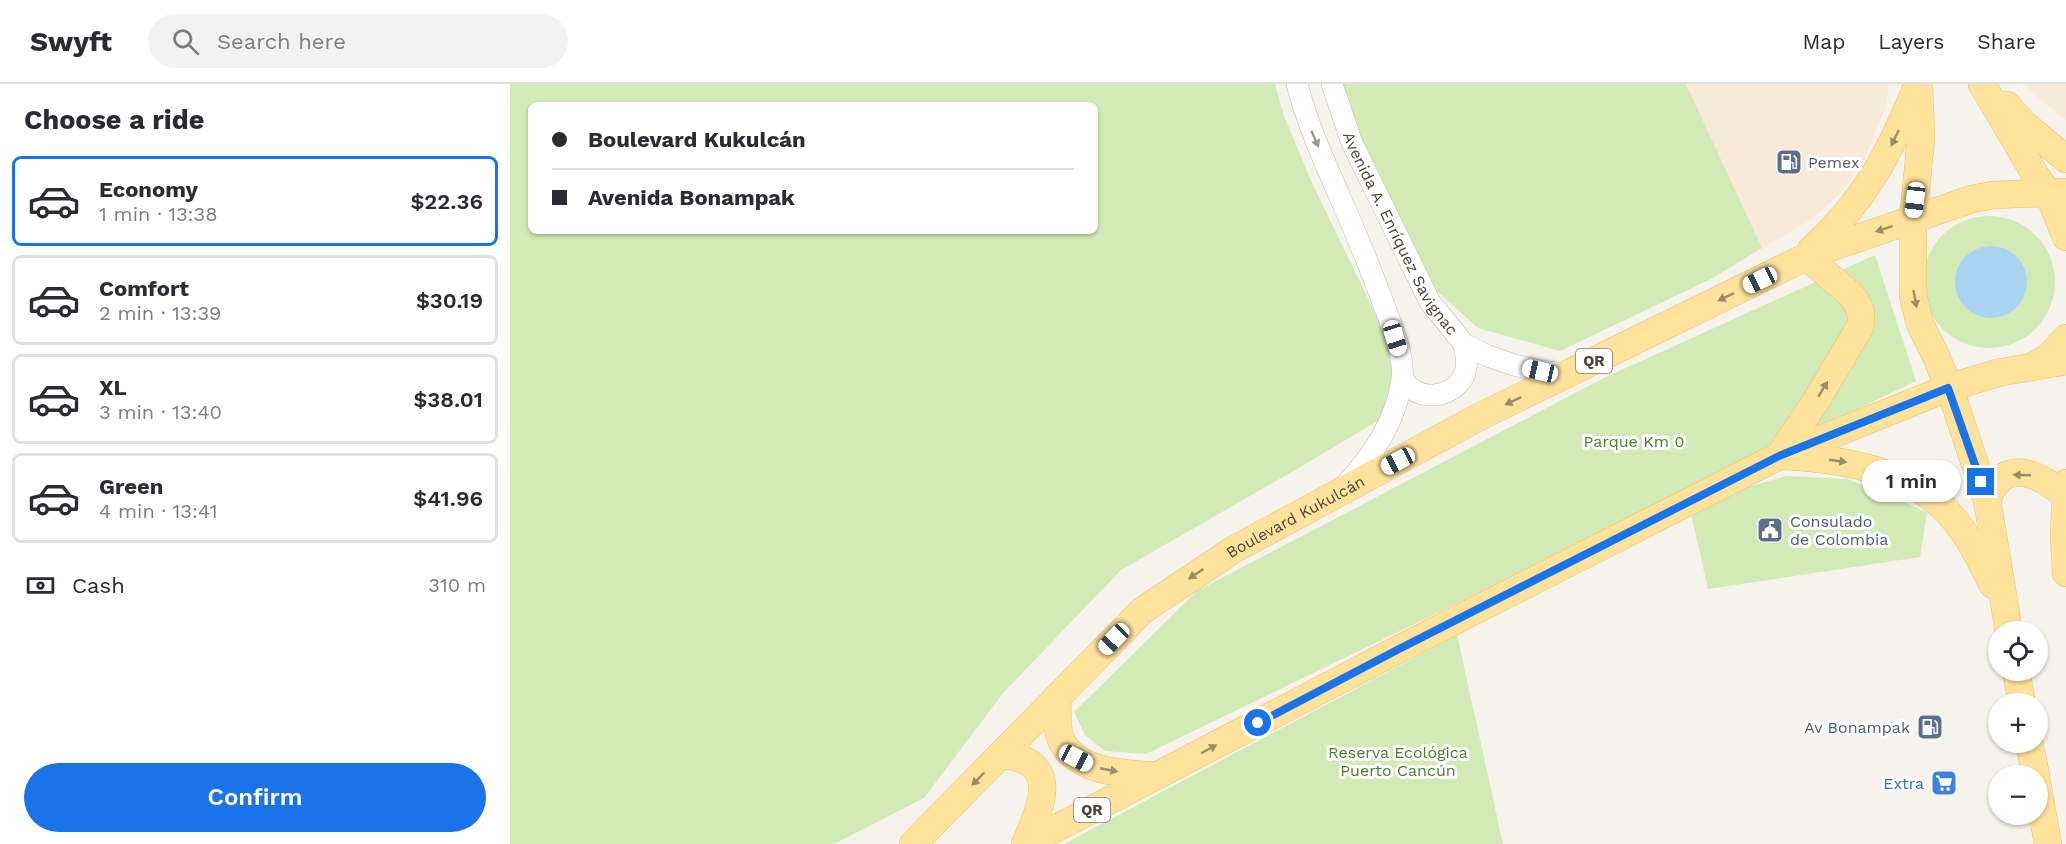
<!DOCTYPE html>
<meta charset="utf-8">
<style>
:root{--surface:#fff;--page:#f2f2f3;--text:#2b2b33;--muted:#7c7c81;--line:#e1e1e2;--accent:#1a73e8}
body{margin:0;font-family:"Work Sans",sans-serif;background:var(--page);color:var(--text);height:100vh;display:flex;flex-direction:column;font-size:22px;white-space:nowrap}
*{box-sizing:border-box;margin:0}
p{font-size:20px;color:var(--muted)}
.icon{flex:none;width:33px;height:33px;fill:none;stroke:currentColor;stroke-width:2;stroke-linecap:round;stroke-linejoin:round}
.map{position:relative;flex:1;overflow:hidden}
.drawer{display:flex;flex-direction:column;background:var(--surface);width:510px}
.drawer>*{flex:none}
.top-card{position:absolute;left:18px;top:18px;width:570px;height:132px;border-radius:9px;box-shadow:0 2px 4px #0004;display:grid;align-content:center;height:132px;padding:0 24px;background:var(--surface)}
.buttons{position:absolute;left:1478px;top:537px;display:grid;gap:12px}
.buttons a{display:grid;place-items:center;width:60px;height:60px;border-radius:50%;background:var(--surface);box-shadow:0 2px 4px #0004;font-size:30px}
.end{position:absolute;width:27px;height:27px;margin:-14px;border:8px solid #1a73e8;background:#fff;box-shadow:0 0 0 3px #fff}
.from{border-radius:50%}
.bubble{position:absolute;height:42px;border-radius:21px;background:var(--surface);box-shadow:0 2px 4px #0004;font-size:20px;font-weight:600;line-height:42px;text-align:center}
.car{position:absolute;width:18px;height:36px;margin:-18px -9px;border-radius:8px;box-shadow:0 0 4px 2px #0007;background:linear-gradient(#fff 24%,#345 0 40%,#fff 0 76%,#345 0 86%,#fff 0)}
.top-card b{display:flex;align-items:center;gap:21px;height:57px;font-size:22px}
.top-card b+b{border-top:2px solid var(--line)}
.top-card i{width:15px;height:15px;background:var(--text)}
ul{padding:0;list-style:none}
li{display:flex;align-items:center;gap:18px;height:90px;margin:0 12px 9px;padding:0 12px;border:3px solid var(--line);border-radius:9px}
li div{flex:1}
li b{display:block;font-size:22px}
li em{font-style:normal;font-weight:600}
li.active{border-color:var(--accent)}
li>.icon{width:54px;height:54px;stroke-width:1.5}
h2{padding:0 24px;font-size:27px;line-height:72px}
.pay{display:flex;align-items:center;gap:15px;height:66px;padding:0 24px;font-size:22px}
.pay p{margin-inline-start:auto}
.button{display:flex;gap:12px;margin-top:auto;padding:12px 24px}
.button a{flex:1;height:69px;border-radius:36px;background:var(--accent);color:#fff;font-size:24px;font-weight:600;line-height:69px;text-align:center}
header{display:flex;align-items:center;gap:36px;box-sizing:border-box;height:84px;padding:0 30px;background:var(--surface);border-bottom:2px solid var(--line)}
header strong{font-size:28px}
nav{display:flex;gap:33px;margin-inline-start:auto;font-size:21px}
.search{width:420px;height:54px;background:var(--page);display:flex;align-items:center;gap:15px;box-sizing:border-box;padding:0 21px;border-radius:33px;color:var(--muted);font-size:22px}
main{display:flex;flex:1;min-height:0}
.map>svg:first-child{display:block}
.commercial{fill:#f7ead8}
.green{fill:#d2eab5;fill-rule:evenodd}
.water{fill:#a9d4f2}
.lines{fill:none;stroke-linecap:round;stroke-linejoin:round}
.minor-casing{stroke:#c2bbae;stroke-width:22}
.major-casing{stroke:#e6c16a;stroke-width:28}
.minor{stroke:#fff;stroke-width:21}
.major{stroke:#ffe39c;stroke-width:27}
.oneway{fill:#9c8c66}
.oneway2{fill:#9c9892}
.route{stroke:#1a73e8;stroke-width:8}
.labels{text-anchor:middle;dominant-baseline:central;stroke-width:6;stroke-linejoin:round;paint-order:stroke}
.shield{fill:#fff;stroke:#817c74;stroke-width:1.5}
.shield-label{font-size:15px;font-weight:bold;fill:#4b4439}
.service-label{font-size:16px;fill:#4e5e75;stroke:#fff;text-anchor:start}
.street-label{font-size:16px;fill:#4b4439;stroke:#fff}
.park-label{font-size:16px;fill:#4a7f2a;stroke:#fff}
.shop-label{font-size:16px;fill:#366cbe;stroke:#fff;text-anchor:end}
</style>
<header>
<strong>Swyft</strong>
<div class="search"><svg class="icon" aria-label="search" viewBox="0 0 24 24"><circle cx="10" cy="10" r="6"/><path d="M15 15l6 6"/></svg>Search here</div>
<nav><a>Map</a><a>Layers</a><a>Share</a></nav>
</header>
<main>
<section class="drawer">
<h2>Choose a ride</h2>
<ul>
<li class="active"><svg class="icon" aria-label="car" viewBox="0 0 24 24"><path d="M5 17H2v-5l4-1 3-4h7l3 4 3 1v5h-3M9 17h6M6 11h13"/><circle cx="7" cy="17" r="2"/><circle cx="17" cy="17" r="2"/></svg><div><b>Economy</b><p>1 min · 13:38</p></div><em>$22.36</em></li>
<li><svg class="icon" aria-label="car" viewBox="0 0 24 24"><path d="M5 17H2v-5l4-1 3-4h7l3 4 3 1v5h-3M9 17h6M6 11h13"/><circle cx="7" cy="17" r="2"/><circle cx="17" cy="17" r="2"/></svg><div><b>Comfort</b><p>2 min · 13:39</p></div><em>$30.19</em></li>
<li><svg class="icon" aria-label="car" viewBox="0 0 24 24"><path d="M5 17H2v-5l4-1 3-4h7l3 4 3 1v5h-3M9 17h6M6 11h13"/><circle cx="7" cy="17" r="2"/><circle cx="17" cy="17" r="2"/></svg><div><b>XL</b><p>3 min · 13:40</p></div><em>$38.01</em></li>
<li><svg class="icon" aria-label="car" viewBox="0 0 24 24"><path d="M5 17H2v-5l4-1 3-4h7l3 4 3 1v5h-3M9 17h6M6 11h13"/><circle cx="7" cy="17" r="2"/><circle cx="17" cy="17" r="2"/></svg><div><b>Green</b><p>4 min · 13:41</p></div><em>$41.96</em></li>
</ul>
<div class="pay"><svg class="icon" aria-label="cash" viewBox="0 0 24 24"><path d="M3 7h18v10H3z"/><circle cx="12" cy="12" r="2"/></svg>Cash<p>310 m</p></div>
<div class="button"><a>Confirm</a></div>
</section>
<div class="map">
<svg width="1556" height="760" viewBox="0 0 1556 760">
<rect width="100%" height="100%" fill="#f6f3ec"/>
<!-- commercial -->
<g class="commercial">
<polygon points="1176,0 1379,0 1375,24 1354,76 1329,111 1302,135 1252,164"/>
<polygon points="1514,0 1556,0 1556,36 1532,17"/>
</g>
<!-- green -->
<g class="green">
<path d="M0,0H765L774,32L802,99L888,276L884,327L787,385L611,486L494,608L414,714L324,760H0ZM21,21H585V147H21Z"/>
<polygon points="827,0 1176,0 1252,164 1201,195 1050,267 968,244 926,206 832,22"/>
<circle cx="1479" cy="198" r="66"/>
<polygon points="1365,171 1406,297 636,670 595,667 575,651 564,628 687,507 1094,294"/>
<polygon points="1276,392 1338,395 1417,428 1410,473 1198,505 1179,420"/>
<polygon points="947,551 993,760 554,760"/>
</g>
<!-- water -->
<circle class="water" cx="1481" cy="198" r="36"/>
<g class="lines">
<!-- minor casing -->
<g class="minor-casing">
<g id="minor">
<path d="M787,0C797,39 813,74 829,111C845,147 860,183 874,221C882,243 895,272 892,296C886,335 864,371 837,399"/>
<path id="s1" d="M822,0L842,59L920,218L954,260L978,272L1004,281L1030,287L1057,290"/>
<path d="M892,294C895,298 899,303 902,305C920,318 948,309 955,289C958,279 956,270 954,260"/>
</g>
</g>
<!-- major casing -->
<g class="major-casing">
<g id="major">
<polyline points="1409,0 1411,54 1403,136 1403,211 1410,240 1426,272 1445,320 1477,416 1499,548"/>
<polyline points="1472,0 1526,92 1538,108 1556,153"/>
<polyline points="1497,21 1514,40 1556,75"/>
<path d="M1301,166C1353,119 1379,71 1405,7"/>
<polyline points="1525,281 1540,272 1556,254"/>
<path d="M1269,372L1306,317L1350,243C1353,230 1350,221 1340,210L1297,173"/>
<path d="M1274,372C1331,375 1404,386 1443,434C1460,454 1471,478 1483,501"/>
<polyline points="1556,399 1554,452 1556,489"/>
<path d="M1477,416C1494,372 1527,389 1554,410"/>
<polyline points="1506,586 1512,620"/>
<path d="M547,614C548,627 546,644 551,656C568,690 615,689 647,692"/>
<polyline points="1519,658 1526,692"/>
<path d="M491,671C553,676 531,723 515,760"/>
<polyline points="1527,699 1538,760"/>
<path id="s2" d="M403,760L633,526L723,466L969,333L1302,170L1462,115L1483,111L1556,108"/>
<polyline points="516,760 889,565 1269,372 1438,304 1487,289 1556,277"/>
</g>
</g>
<!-- minor -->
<use href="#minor" class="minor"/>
<!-- major -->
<use href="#major" class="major"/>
</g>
<!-- one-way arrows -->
<defs><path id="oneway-solid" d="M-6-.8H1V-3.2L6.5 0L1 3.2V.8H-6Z" transform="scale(1.5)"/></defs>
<g class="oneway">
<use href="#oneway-solid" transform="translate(1385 54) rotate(116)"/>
<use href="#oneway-solid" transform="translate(1374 145) rotate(162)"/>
<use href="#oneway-solid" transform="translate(1216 213) rotate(154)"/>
<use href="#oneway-solid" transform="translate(1405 215) rotate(80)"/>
<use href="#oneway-solid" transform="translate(1313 305) rotate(-59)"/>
<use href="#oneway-solid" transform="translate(1003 317) rotate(154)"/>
<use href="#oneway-solid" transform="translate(1328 377) rotate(8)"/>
<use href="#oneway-solid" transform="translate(1512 391) rotate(-178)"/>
<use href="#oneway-solid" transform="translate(686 490) rotate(146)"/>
<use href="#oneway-solid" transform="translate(699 665) rotate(-28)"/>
<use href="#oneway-solid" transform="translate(599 686) rotate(11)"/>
<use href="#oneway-solid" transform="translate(468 695) rotate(134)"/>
</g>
<use class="oneway2" href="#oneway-solid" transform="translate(805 55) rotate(66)"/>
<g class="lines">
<!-- route -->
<polyline class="route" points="748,639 889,565 1269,372 1438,304 1471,398"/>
</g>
<!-- icons -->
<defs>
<g id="fuel-square" transform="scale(1.35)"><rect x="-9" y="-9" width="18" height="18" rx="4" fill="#5c6f8a" stroke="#fff"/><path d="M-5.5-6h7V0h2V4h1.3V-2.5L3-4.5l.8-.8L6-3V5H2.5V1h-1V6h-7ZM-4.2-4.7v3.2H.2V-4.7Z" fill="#fff"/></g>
<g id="civic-square" transform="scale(1.35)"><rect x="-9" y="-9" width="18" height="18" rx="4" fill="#5c6f8a" stroke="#fff"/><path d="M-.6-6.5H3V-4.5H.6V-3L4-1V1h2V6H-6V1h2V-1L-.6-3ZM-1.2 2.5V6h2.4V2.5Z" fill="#fff"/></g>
<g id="supermarket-square" transform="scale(1.35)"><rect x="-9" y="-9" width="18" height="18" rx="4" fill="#3f7fe0" stroke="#fff"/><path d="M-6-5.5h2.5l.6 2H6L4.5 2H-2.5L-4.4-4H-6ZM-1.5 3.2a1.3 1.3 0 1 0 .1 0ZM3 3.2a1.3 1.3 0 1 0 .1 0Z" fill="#fff"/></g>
</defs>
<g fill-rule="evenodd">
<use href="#fuel-square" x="1279" y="78"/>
<use href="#civic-square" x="1260" y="446"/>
<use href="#fuel-square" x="1420" y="643"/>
<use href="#supermarket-square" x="1434" y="699"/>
</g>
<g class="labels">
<!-- shield labels -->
<g class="shield">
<rect x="1066" y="265" width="36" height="24" rx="4.5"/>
<rect x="564" y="714" width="36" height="24" rx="4.5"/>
</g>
<g class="shield-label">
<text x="1084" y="277">QR</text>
<text x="582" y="726">QR</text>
</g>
<!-- service labels -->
<g class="service-label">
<text x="1298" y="78">Pemex</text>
<text x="1280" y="437">Consulado<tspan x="1280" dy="18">de Colombia</tspan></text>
<text x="1400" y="643" text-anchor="end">Av Bonampak</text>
</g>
<!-- street labels -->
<g class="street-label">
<text stroke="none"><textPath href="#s1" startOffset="165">Avenida A. Enríquez Savignac</textPath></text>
<text stroke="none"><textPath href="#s2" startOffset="507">Boulevard Kukulcán</textPath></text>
</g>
<!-- park labels -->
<g class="park-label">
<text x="1124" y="357">Parque Km 0</text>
<text x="888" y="668">Reserva Ecológica<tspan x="888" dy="18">Puerto Cancún</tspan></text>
</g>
<!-- shop labels -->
<g class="shop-label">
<text x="1414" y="699">Extra</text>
</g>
</g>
</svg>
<div class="buttons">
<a><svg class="icon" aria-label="locate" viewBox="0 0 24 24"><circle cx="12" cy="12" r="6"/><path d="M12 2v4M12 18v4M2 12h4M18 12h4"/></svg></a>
<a>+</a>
<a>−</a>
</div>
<i class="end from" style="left:748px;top:639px"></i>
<i class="end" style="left:1471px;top:398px"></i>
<div class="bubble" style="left:1352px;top:376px;width:99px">1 min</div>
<i class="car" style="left:1405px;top:116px;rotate:187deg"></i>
<i class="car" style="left:1250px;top:196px;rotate:244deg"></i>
<i class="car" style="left:885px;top:254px;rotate:163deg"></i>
<i class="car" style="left:1030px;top:287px;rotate:283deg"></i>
<i class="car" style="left:888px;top:377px;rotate:242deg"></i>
<i class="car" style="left:604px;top:555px;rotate:224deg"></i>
<i class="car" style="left:566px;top:674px;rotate:118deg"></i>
<div class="top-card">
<b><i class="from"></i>Boulevard Kukulcán</b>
<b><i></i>Avenida Bonampak</b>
</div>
</div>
</main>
